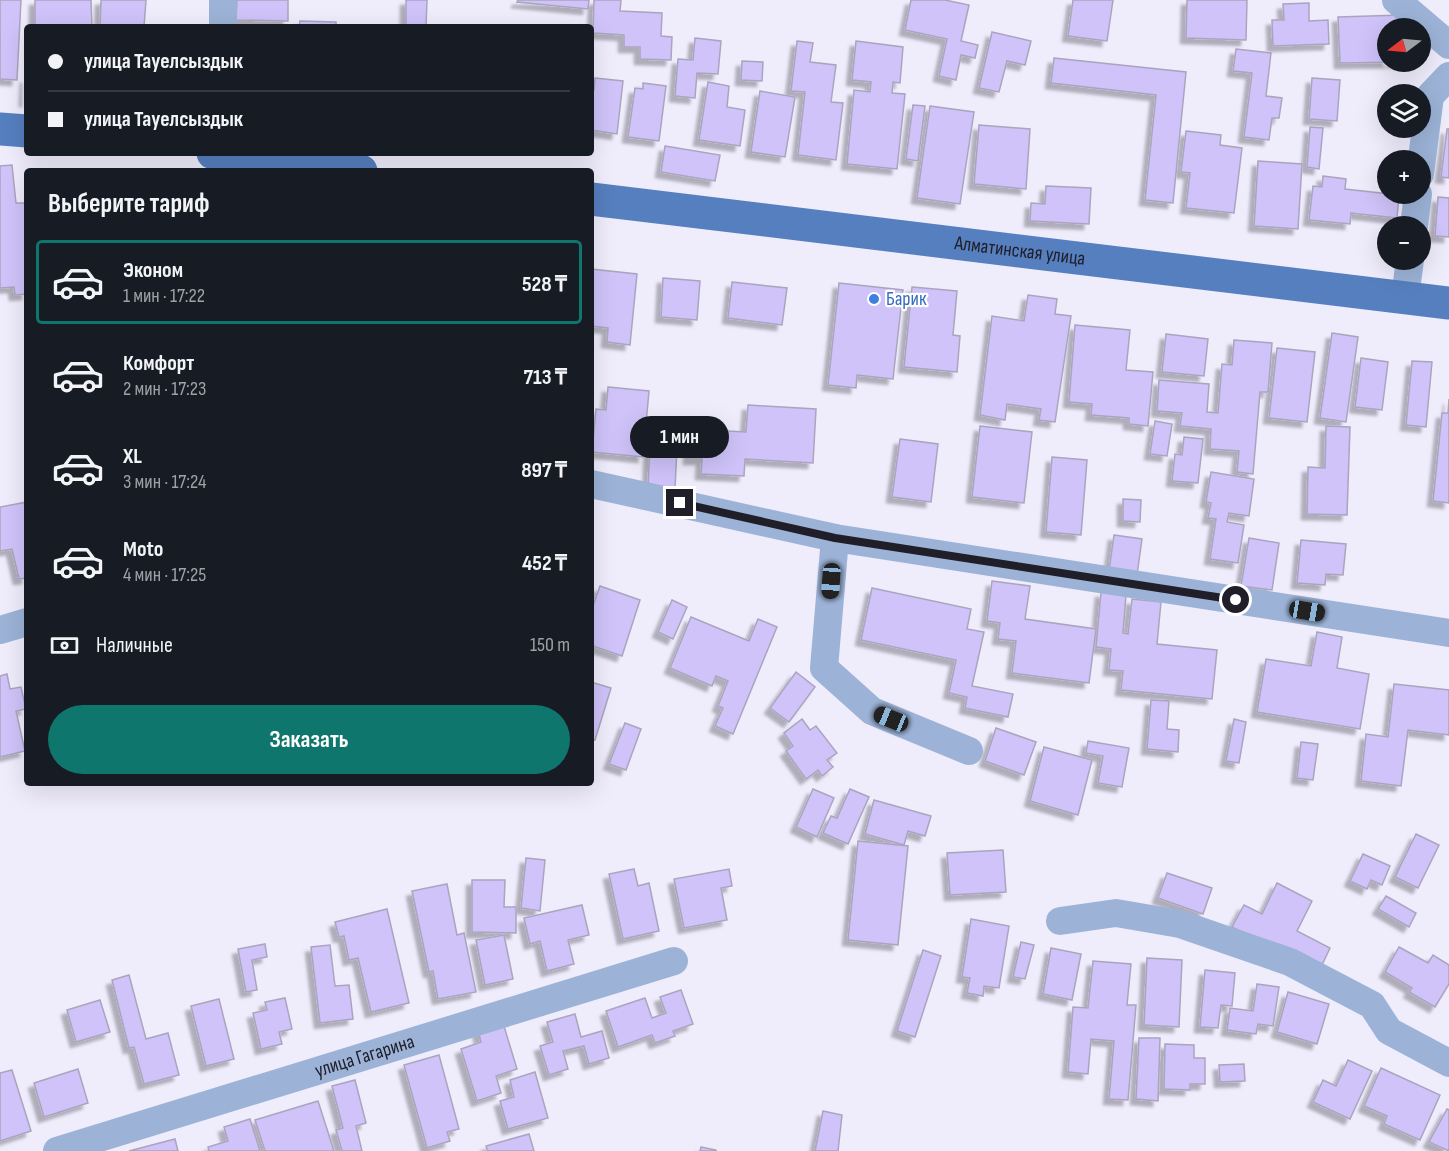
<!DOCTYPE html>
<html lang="ru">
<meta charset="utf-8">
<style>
:root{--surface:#171b24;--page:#20242c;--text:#f1f3f6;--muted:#9ea1a6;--line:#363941;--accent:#0f766e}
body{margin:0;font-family:"Sofia Sans Condensed",sans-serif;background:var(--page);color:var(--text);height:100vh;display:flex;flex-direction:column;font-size:22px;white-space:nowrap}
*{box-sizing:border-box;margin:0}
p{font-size:20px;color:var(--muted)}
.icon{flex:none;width:33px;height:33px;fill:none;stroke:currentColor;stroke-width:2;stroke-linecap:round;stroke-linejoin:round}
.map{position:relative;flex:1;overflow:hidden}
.side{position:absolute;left:24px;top:168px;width:570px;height:618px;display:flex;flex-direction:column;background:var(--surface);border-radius:6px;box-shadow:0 6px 24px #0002}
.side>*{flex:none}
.top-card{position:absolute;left:24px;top:24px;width:570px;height:132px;border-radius:6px;box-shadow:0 6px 24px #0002;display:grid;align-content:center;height:132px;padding:0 24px;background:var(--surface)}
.needle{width:39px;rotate:254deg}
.tools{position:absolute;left:1377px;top:18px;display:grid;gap:12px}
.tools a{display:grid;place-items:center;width:54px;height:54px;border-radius:50%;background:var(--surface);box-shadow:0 6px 24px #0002;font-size:30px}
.end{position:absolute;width:27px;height:27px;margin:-14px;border:8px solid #201e28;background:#fff;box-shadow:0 0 0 3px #fff}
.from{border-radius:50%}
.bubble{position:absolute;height:42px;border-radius:21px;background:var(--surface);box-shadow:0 6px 24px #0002;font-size:20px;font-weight:700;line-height:42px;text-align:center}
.car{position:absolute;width:18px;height:36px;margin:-18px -9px;border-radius:8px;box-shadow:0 0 4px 2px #0007;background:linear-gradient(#222 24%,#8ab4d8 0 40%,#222 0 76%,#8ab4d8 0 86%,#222 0)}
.top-card b{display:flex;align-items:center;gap:21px;height:57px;font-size:22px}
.top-card b+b{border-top:2px solid var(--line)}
.top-card i{width:15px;height:15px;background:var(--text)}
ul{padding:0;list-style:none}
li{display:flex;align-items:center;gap:18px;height:84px;margin:0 12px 9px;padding:0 12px;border:3px solid transparent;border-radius:6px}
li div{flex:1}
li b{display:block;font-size:22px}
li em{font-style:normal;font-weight:700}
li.current{border-color:var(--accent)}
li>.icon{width:54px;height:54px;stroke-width:1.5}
h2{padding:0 24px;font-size:27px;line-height:72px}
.pay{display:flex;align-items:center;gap:15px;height:66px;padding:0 24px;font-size:22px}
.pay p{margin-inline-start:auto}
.button{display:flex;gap:12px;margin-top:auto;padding:12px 24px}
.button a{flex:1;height:69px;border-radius:36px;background:var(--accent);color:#fff;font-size:24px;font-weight:700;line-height:69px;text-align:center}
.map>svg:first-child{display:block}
.building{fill:#cfc3f9;stroke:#aaa5be;stroke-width:1.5;filter:url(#shadow)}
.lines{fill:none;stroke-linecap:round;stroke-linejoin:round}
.minor{stroke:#9cb3d7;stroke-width:28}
.major{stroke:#567fbf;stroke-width:33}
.route{stroke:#201e28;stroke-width:8}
.shop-dot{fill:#3f7fe0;stroke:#fff;stroke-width:2}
.labels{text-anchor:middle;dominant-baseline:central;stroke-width:4.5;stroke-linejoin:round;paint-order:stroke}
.street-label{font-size:20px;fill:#201e28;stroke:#fff}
.shop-label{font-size:20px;fill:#366cbe;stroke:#fff;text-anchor:start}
</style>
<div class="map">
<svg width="1449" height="1151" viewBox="0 0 1449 1151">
<defs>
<filter id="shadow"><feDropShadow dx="-5.5" dy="5.5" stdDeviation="1.5" flood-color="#0004"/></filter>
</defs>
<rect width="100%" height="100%" fill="#efecfc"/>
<!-- building -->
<g class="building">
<polygon points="0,0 21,0 17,80 0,79"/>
<polygon points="35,0 91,0 92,27 35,27"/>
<polygon points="101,0 146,0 144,27 100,27"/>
<polygon points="237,0 288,0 288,21 236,20"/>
<polygon points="406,0 427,0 426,27 406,27"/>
<polygon points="518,0 589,0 588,9 517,2"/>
<polygon points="594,0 621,0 620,11 662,13 661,36 672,37 671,60 640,59 640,47 624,47 624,35 593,33"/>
<polygon points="911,0 945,0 969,5 961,41 978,45 975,58 961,55 956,80 939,76 947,39 905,30"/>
<polygon points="1073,0 1113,0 1107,41 1068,36"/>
<polygon points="1187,0 1247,0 1246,40 1186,38"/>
<polygon points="1309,3 1309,21 1328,20 1329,44 1273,46 1272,20 1284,20 1283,4"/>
<polygon points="1402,15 1403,28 1388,28 1388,62 1404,62 1340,63 1338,17"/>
<polygon points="300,21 336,22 336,27 299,27"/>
<polygon points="992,32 1031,41 1025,65 1007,61 999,92 979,88"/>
<polygon points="695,38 721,41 718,74 697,73 695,98 675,96 678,59 693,60"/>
<polygon points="797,41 813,43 810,62 836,65 831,102 843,103 836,160 798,155 805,92 791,91"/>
<polygon points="856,41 903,47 900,83 893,82 892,93 905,94 897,169 847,164 854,90 870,92 871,82 852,80"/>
<polygon points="1236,49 1271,53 1266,96 1282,98 1279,118 1272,118 1269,140 1244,137 1252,73 1233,71"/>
<polygon points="1054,58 1186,72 1173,203 1145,200 1156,95 1051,83"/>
<polygon points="742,61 763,62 762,81 741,80"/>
<polygon points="26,78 27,78 27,101 25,101"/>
<polygon points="595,78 623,81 617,134 591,130 591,90 594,90"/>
<polygon points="1312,78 1340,80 1337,121 1309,119"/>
<polygon points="708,82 729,86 727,107 745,110 740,146 699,140"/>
<polygon points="643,83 666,86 659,141 628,137 635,88 643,89"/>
<polygon points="760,91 795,97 785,157 751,152"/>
<polygon points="913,105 925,106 918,161 906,159"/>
<polygon points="930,106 974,112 960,204 917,198"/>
<polygon points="979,125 1030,129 1026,189 974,184"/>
<polygon points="1310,127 1323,128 1319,169 1307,167"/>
<polygon points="1447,129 1449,129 1449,178 1441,177"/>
<polygon points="1186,131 1221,135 1220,145 1242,148 1234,213 1186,208 1190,173 1181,172"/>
<polygon points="665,146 720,155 715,181 661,172"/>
<polygon points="1258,161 1302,164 1298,229 1254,226"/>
<polygon points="12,165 16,203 27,203 27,294 15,295 14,287 0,288 0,166"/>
<polygon points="1323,176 1346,179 1345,189 1399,195 1397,218 1351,213 1350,224 1309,220 1313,186 1322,187"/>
<polygon points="1046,186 1091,188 1089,224 1030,221 1031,203 1045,204"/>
<polygon points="1438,197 1449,198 1449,237 1435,236"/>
<polygon points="591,269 637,274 630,345 607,342 608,328 591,326"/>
<polygon points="663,278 700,281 697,320 661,317"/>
<polygon points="732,282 787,288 782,325 728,318"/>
<polygon points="839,283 903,290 893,379 857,375 856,388 828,385"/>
<polygon points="912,287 957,291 953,335 960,336 957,372 904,367"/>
<polygon points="1028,295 1057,299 1055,314 1071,316 1055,422 1039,420 1041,409 1007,404 1005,420 980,415 992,316 1024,321"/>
<polygon points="1075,325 1130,330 1126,370 1153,372 1148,426 1129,424 1129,418 1091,415 1092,404 1069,402"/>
<polygon points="1332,333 1358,337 1346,422 1320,418"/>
<polygon points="1166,334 1208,339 1204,376 1162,372"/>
<polygon points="1234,340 1272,343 1268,392 1260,392 1253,474 1237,472 1239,451 1210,449 1211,429 1180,426 1182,413 1157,411 1159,380 1209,384 1207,412 1218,413 1222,364 1232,365"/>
<polygon points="1277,348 1315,352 1307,422 1269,418"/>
<polygon points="1361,358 1388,362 1382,410 1355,407"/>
<polygon points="1412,361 1432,362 1426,427 1406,425"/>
<polygon points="608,387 649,391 643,457 592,452 596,409 606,410"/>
<polygon points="1449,399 1449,503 1433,501 1442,413 1448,413"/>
<polygon points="748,405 816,409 813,463 745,459 744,476 701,474 702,459 689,459 690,429 746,432"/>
<polygon points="1155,421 1172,424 1167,456 1150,454"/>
<polygon points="651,424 678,426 675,489 648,487"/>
<polygon points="980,426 1032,432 1024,503 972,497"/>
<polygon points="1326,426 1350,427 1347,515 1307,514 1308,467 1325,468"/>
<polygon points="1184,437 1203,439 1198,483 1172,481 1175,454 1182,455"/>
<polygon points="900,439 938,444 931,502 892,497"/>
<polygon points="1052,457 1087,460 1081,535 1046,532"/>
<polygon points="1211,472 1254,479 1249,516 1229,513 1227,522 1244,525 1238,563 1210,559 1216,519 1208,518 1211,503 1206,502"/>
<polygon points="1123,499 1141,500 1140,522 1123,521"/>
<polygon points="27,502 27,578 19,579 12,549 0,551 0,507"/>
<polygon points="1114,535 1142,539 1137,575 1109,571"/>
<polygon points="1249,538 1279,543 1272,590 1241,586"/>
<polygon points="1301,540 1346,544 1343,575 1326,574 1325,585 1297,583"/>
<polygon points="992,581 1030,586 1025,619 1096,629 1089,683 1012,673 1016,641 998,639 1000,623 987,621"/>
<polygon points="600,586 640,600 622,656 593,646 591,652 591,612"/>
<polygon points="872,588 971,609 967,629 984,632 972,686 1013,694 1008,717 965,708 967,697 949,693 956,660 861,640"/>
<polygon points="1101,592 1126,595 1123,633 1128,634 1132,599 1161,602 1157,644 1217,650 1212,699 1121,690 1123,671 1109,670 1111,649 1096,647"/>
<polygon points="672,600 687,607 673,639 658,632"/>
<polygon points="691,617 749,641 758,619 777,627 733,734 715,726 723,708 718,706 728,681 716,676 712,686 670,668"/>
<polygon points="1317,632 1342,637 1337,668 1369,674 1360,729 1257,712 1266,659 1311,666"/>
<polygon points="796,672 815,687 789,722 770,708"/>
<polygon points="7,674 10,689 21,687 26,709 16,711 25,751 0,757 0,676"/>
<polygon points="591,682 611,688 595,740 591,739"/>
<polygon points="1394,684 1449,690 1449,735 1408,730 1401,786 1361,781 1366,734 1388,737"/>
<polygon points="1151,700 1169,701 1167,729 1179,730 1178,752 1147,749"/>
<polygon points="802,719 810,730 816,726 837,753 827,760 833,767 822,776 818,770 806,779 786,751 793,746 784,733"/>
<polygon points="1234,719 1246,722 1239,763 1226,761"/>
<polygon points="625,723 641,729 626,770 609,764"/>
<polygon points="996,728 1036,742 1024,775 985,761"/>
<polygon points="1088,741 1129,748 1122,787 1098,783 1103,756 1086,753"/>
<polygon points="1301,742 1318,744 1313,780 1297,778"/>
<polygon points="1044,747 1092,760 1078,815 1030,801"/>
<polygon points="813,789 834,798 817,837 796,827"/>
<polygon points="850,789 869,797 848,844 823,833 831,816 837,818"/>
<polygon points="874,800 931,816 925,836 908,831 904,845 865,834"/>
<polygon points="1416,834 1439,845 1418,888 1395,877"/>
<polygon points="858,841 908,846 898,945 848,940"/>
<polygon points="1003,850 1006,892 950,895 947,853"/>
<polygon points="1363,854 1390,866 1382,885 1371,880 1367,889 1350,881"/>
<polygon points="526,858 545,860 540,911 521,908"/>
<polygon points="634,869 638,886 649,883 659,931 623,939 609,874"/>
<polygon points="729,869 732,886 721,888 727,920 684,928 674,879"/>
<polygon points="1167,873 1212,888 1203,914 1158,898"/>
<polygon points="472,880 505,880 504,907 516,907 516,933 472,932"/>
<polygon points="1277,883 1312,901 1297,931 1330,948 1319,971 1232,927 1244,905 1262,914"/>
<polygon points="447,884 457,935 464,933 476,992 438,999 433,971 429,972 412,891"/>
<polygon points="1386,896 1416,913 1409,927 1378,909"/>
<polygon points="582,905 589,935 568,940 574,964 547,971 540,941 530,944 524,918"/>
<polygon points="387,909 409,1003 371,1012 358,958 349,960 344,936 339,937 335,922"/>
<polygon points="971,919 1009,926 999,988 984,986 983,996 967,993 970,978 962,977"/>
<polygon points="504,935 513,979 485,985 476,940"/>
<polygon points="1021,942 1034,945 1025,979 1013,977"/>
<polygon points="265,944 267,957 252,960 257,990 246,992 238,949"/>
<polygon points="330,945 335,986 349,985 353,1019 320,1023 311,947"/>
<polygon points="1399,947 1428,963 1433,955 1449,965 1449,984 1435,1007 1409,992 1412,988 1385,972"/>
<polygon points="1051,948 1081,954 1072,1000 1043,994"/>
<polygon points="923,950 941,956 915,1037 897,1031"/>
<polygon points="1147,958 1182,960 1179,1027 1144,1025"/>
<polygon points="1093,961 1131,964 1127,1005 1136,1005 1128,1100 1109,1099 1114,1041 1091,1039 1088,1074 1068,1072 1073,1007 1088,1008"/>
<polygon points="1205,970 1235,973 1232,1006 1221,1005 1218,1028 1200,1027"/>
<polygon points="129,975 146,1039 168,1033 179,1075 144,1084 134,1047 129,1048 112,980"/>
<polygon points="1257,984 1279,987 1273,1026 1258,1024 1256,1034 1227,1030 1230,1008 1253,1011"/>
<polygon points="681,990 693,1024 673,1031 675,1036 655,1043 652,1035 618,1047 606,1011 645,998 652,1018 666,1013 660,997"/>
<polygon points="1288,992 1329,1004 1317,1044 1277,1032"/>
<polygon points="285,998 292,1029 279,1032 282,1044 261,1049 253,1013 267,1010 265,1002"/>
<polygon points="219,999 234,1059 206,1066 191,1006"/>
<polygon points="100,1000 110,1032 76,1042 67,1010"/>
<polygon points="575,1014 581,1037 602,1031 609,1058 589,1064 584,1046 563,1051 568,1069 549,1075 540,1046 553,1042 547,1022"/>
<polygon points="503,1023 517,1069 496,1076 501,1093 477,1101 461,1049 481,1042 478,1030"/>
<polygon points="1139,1038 1160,1038 1158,1101 1136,1099"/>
<polygon points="1165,1044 1194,1045 1194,1058 1205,1058 1205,1084 1190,1084 1190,1090 1164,1089"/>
<polygon points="439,1055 459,1129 447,1132 450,1141 427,1148 404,1065"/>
<polygon points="1348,1060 1372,1071 1350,1119 1313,1102 1323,1080 1336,1086"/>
<polygon points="1244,1064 1245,1081 1220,1082 1219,1065"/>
<polygon points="1381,1068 1440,1095 1420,1140 1384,1124 1387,1116 1364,1106"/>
<polygon points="78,1069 88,1103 44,1117 34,1083"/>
<polygon points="12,1070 31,1131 0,1141 0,1073"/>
<polygon points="535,1072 548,1118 508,1129 500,1101 514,1097 510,1080"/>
<polygon points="355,1080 366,1123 356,1126 362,1151 342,1151 336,1130 343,1128 332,1086"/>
<polygon points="318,1101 334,1151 265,1151 255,1120"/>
<polygon points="1447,1109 1449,1110 1449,1151 1429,1142"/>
<polygon points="823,1111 842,1115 838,1151 815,1151"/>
<polygon points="250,1119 260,1151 209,1151 208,1147 228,1141 224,1127"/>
<polygon points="529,1134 534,1151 488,1151 486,1146"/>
<polygon points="175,1139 178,1151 129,1151"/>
<polygon points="701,1147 716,1150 716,1151 700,1151"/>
</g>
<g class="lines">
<!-- minor -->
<g class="minor">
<polyline points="1396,0 1449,45"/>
<polyline points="223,27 223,0"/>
<polyline points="1420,174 1430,96 1449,76"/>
<polyline points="1414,226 1418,194"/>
<polyline points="1405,297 1410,260"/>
<polyline points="591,484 835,538 1449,633"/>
<polyline points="835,538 824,668 872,711 969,751"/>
<polyline points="0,630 27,622"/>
<polyline points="1060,921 1116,913 1180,924 1290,962 1372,1005 1389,1031 1449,1063"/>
<path id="s1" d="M57,1151L674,961"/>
</g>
<!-- major -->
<g class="major">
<polyline points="0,129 27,131"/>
<polyline points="213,153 361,171"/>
<path id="s2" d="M591,199L1449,303"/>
</g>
</g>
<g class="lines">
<!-- route -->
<polyline class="route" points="680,503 835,538 1236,600"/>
</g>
<!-- markers -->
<circle class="shop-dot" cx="874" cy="299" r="6"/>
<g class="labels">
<!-- street labels -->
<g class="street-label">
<text stroke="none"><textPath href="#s2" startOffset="432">Алматинская улица</textPath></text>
<text stroke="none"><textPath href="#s1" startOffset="322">улица Гагарина</textPath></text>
</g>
<!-- shop labels -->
<g class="shop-label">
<text x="886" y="299">Барик</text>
</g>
</g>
</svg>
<div class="tools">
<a><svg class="needle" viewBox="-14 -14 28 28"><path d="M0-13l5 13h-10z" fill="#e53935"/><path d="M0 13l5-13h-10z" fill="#9ea1a6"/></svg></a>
<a><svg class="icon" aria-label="layers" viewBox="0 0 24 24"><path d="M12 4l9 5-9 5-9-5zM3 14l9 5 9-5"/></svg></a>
<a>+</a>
<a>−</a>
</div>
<i class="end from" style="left:1236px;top:600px"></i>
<i class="end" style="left:680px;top:503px"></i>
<div class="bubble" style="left:630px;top:416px;width:99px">1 мин</div>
<i class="car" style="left:831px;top:581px;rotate:184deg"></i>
<i class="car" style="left:1307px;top:611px;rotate:99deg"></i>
<i class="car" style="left:891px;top:719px;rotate:292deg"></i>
<div class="top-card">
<b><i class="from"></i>улица Тауелсыздык</b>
<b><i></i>улица Тауелсыздык</b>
</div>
<section class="side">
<h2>Выберите тариф</h2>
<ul>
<li class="current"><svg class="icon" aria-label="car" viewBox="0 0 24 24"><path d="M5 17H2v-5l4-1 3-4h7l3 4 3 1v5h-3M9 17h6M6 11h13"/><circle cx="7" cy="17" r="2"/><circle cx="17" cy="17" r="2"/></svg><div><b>Эконом</b><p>1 мин · 17:22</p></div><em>528 ₸</em></li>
<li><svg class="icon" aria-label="car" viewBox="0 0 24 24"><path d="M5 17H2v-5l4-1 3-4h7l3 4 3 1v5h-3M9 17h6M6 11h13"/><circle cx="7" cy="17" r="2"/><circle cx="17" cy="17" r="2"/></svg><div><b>Комфорт</b><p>2 мин · 17:23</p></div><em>713 ₸</em></li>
<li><svg class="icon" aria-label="car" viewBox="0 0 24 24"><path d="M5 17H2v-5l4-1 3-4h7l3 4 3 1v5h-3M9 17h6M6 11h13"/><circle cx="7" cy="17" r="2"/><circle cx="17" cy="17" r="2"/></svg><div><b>XL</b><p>3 мин · 17:24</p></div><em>897 ₸</em></li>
<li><svg class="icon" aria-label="car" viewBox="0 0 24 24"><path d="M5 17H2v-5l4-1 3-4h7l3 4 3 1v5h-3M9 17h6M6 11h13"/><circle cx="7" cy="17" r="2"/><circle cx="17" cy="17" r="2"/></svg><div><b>Moto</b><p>4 мин · 17:25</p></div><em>452 ₸</em></li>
</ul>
<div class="pay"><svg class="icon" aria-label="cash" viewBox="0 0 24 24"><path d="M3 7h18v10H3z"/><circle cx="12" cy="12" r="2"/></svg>Наличные<p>150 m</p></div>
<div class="button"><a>Заказать</a></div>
</section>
</div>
